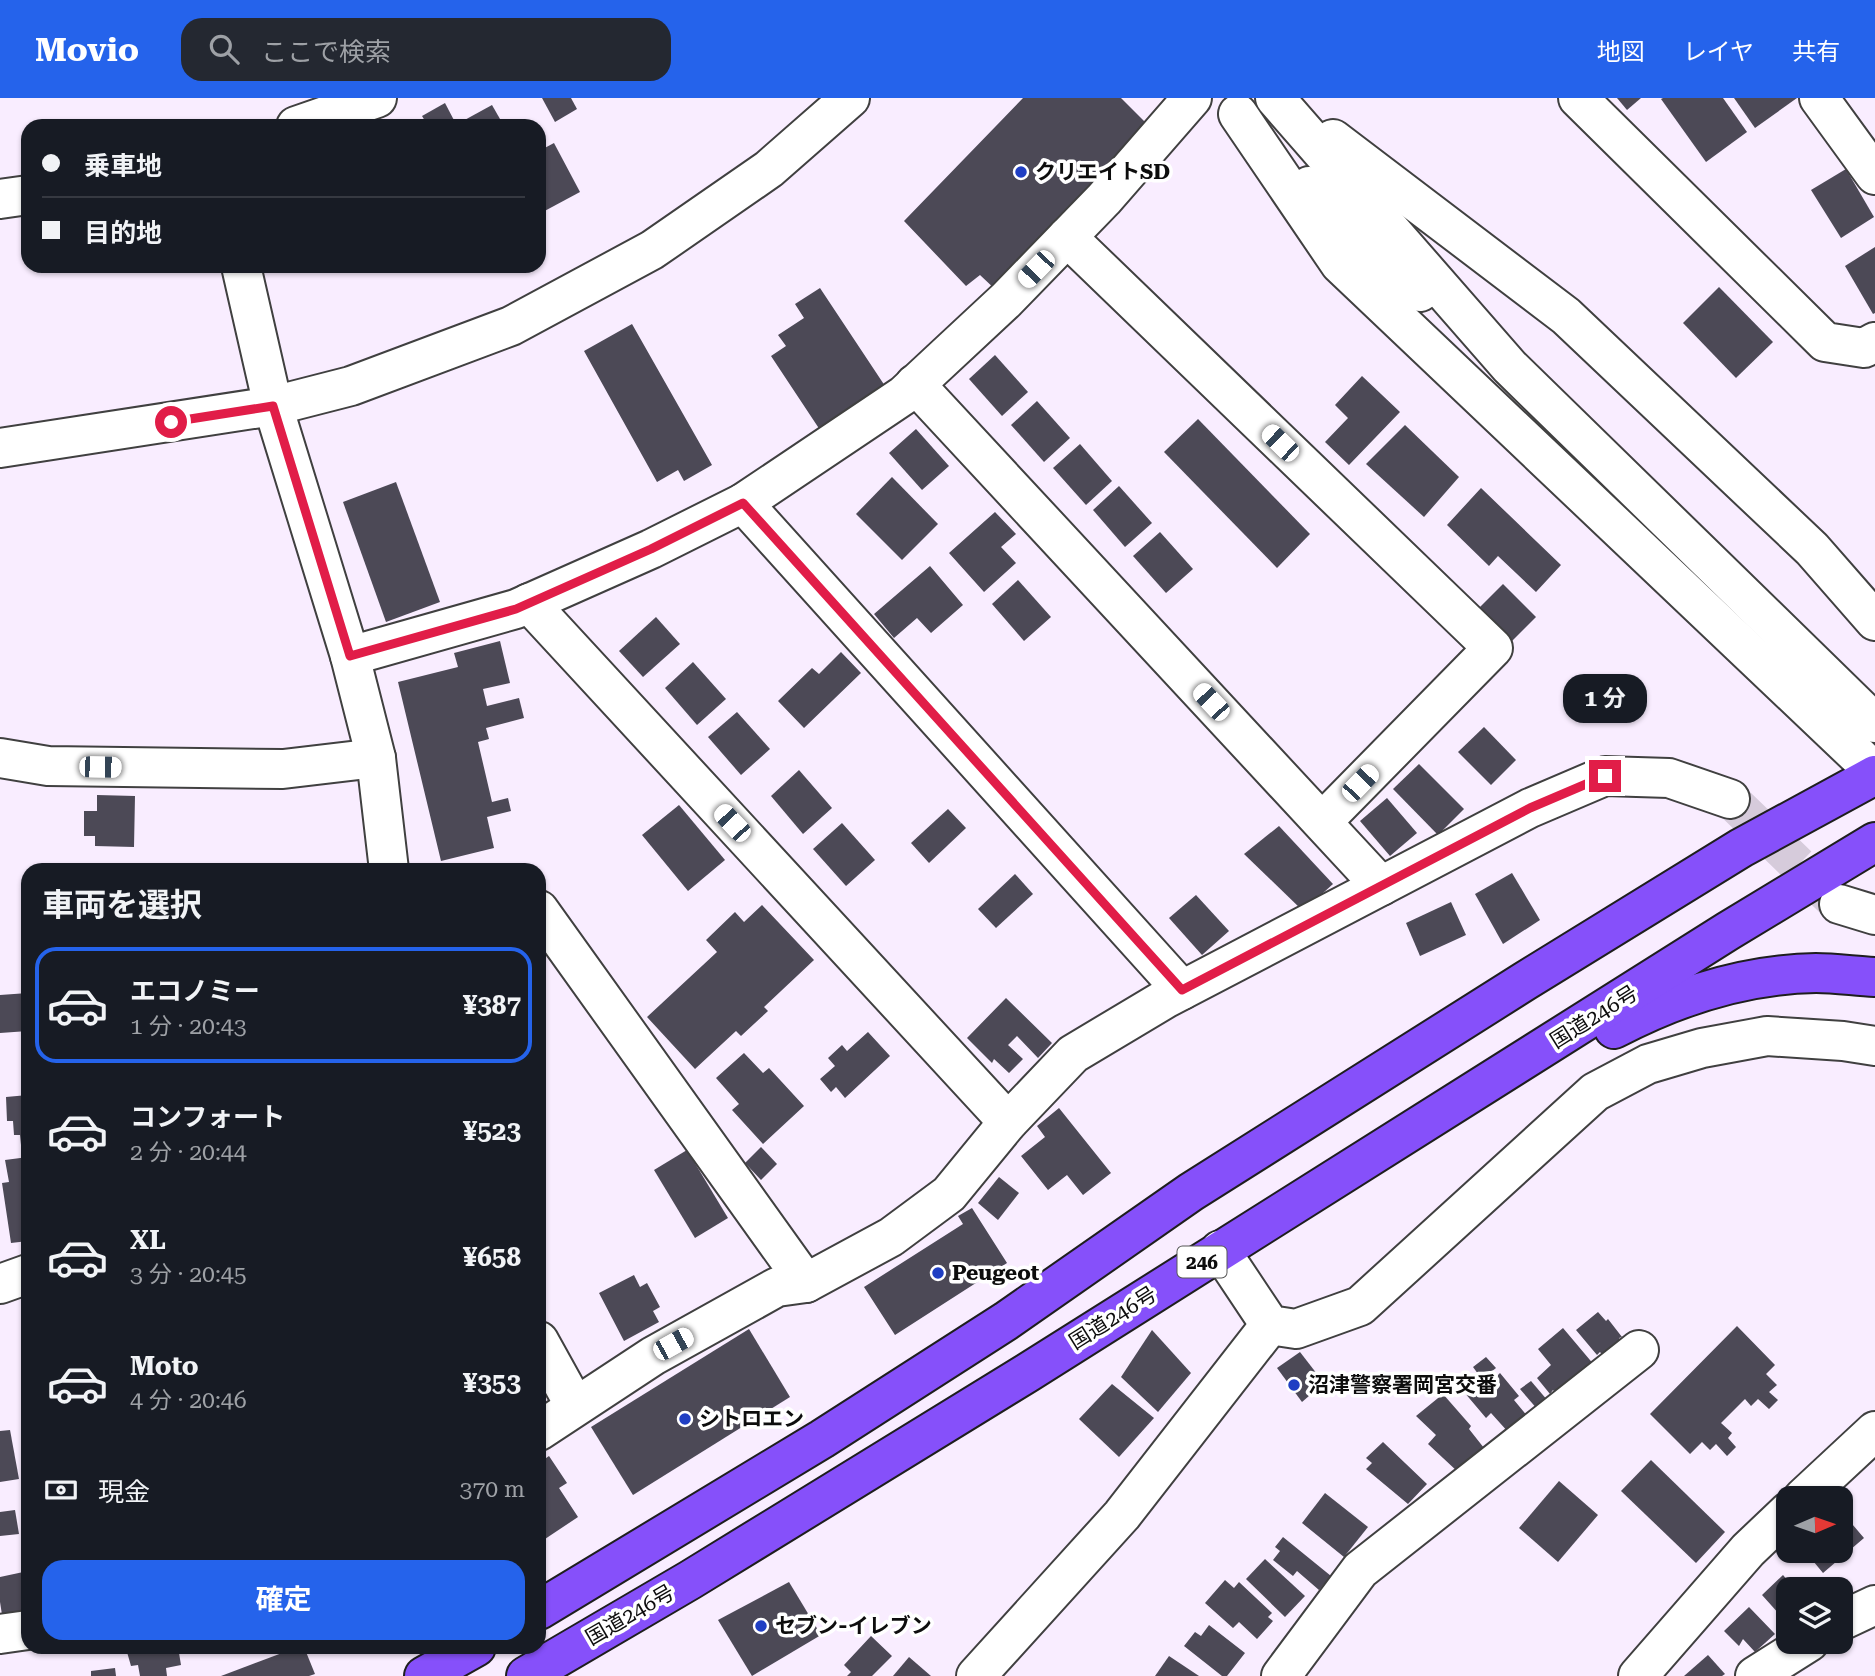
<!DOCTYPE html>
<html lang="ja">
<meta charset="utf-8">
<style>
:root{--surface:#171b24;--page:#242831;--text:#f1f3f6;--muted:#9ea1a6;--line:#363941;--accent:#2563eb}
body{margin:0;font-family:"Roboto Serif","Noto Sans JP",serif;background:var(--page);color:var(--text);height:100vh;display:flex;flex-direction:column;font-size:26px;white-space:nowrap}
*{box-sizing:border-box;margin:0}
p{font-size:23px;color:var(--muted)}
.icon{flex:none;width:38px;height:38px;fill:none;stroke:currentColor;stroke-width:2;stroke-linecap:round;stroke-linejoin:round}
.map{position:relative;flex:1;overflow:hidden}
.panel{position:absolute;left:21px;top:765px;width:525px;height:791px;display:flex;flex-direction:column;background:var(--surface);border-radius:21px;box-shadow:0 2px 5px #0004}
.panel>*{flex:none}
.banner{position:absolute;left:21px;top:21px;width:525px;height:154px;border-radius:21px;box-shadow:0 2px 5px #0004;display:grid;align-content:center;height:154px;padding:0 21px;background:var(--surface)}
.needle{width:46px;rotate:88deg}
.tools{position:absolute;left:1776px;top:1388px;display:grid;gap:14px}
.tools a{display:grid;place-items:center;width:77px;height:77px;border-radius:14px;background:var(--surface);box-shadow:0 2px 5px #0004;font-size:35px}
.end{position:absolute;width:32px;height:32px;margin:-16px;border:9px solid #e11d48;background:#fff;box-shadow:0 0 0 4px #fff}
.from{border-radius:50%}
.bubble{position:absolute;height:49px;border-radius:21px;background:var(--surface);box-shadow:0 2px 5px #0004;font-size:23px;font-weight:700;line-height:49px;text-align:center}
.car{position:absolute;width:21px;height:42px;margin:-21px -10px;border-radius:9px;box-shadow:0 0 5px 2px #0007;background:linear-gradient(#fff 24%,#345 0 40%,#fff 0 76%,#345 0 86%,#fff 0)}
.banner b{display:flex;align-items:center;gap:24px;height:66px;font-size:26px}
.banner b+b{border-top:2px solid var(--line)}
.banner i{width:18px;height:18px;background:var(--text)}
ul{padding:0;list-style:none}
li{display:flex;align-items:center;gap:21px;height:116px;margin:0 14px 10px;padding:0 7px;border:4px solid transparent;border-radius:21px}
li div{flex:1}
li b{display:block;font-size:26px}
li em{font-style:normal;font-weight:700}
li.on{border-color:var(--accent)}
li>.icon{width:63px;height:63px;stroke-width:1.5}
h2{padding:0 21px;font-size:32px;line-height:84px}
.pay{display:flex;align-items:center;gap:18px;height:77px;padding:0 21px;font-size:26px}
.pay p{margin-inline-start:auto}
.cta{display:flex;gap:14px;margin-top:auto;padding:14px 21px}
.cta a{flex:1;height:80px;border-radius:21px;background:var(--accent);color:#fff;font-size:28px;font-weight:700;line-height:80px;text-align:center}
header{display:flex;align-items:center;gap:42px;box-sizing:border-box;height:98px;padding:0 35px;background:var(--accent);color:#fff}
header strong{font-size:33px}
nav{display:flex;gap:38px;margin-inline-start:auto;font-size:24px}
.search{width:490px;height:63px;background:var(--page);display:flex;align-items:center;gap:18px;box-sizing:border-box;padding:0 24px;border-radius:21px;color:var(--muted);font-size:26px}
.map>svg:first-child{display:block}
.building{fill:#4c4956}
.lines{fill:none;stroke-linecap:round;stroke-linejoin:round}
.minor-tunnel{stroke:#d6cbdb;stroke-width:38;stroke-dasharray:38 19;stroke-linecap:butt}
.minor-casing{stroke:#404040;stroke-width:42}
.highway-casing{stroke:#1e1e1e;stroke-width:42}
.minor{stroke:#fff;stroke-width:38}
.highway{stroke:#8650fa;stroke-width:38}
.route{stroke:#e11d48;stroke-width:9}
.poi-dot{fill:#1f3ec3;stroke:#fff;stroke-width:2.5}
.labels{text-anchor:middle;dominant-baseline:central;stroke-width:7;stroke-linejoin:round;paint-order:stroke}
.shield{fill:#fff;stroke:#565656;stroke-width:2}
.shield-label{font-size:19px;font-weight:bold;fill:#0d0d0d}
.poi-label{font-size:21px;font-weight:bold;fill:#0d0d0d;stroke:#fff;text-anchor:start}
.street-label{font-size:21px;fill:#0d0d0d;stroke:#fff}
</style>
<header>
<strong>Movio</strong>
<div class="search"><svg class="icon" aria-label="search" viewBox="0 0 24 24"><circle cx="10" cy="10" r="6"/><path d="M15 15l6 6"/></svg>ここで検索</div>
<nav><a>地図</a><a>レイヤ</a><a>共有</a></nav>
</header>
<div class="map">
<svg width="1875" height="1578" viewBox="0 0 1875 1578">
<rect width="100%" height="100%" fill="#f9edff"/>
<!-- building -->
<g class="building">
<polygon points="542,0 571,0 577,11 555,24"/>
<polygon points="1023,0 1121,0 1149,28 998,194 980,177 966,188 904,123"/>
<polygon points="1617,0 1641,0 1627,12"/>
<polygon points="1663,0 1723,0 1747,34 1706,64 1661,1"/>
<polygon points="1734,0 1797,0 1755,30"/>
<polygon points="445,5 457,28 428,28 422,18"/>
<polygon points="492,7 504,28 463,28 461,24"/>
<polygon points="554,45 580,94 539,116 539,53"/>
<polygon points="1846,71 1874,119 1841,140 1811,92"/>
<polygon points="1875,149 1875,215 1873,216 1845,168"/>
<polygon points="1719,189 1773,244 1736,280 1683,225"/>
<polygon points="820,190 885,288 820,332 771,258 786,248 778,237 804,220 795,206"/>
<polygon points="632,226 712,367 684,383 678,372 657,384 584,253"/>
<polygon points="995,257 1028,294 1002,318 969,281"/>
<polygon points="1362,278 1400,314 1349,367 1325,344 1348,320 1335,307"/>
<polygon points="1037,303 1070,340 1044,364 1011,327"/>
<polygon points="1198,321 1310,436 1277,470 1164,354"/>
<polygon points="1405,327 1459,379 1424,419 1366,366"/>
<polygon points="916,331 949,368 922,392 889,355"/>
<polygon points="1080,346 1112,383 1086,407 1053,370"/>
<polygon points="892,379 938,426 902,462 856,416"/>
<polygon points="396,384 440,504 386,524 343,404"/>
<polygon points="1119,388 1152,425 1125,449 1093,412"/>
<polygon points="1481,390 1561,467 1536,494 1498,458 1489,468 1447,427"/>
<polygon points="995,414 1016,436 1001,449 1016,465 984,494 949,455"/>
<polygon points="1160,434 1193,471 1166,495 1133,458"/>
<polygon points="930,468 963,507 931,535 917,520 894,540 874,516"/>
<polygon points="1018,482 1051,519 1024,543 992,506"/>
<polygon points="1503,486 1536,519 1510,545 1477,512"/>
<polygon points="656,519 680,546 643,579 619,553"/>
<polygon points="500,543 510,585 483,591 487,608 519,600 524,620 486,630 489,641 478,644 492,704 508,700 511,713 487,719 494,750 441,763 398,584 458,569 454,555"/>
<polygon points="841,554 861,575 804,630 778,603 812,570 819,576"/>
<polygon points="693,564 726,601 697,627 665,590"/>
<polygon points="737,614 770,651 741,677 708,639"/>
<polygon points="1484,629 1516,662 1491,687 1458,654"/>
<polygon points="1419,666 1464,711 1438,737 1393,691"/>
<polygon points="799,672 832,710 803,736 771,698"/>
<polygon points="97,697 135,698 134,749 95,748 95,738 84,738 84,713 97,713"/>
<polygon points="1387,700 1417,735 1390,758 1360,723"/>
<polygon points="679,707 725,762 688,793 642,737"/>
<polygon points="948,711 966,730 929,765 911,745"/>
<polygon points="842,725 875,762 846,788 813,751"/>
<polygon points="1279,728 1333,786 1303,813 1244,756"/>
<polygon points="97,765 132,766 132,772 97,772"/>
<polygon points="1512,775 1540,822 1503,846 1475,796"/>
<polygon points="1015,776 1033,796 996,830 978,811"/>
<polygon points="1196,797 1229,833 1202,857 1169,820"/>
<polygon points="1451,804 1466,837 1420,858 1406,825"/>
<polygon points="762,807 814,862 764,909 768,913 741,938 736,933 695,971 647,919 717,854 706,842 735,814 744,824"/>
<polygon points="28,895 28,933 0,935 0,897"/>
<polygon points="1006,900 1052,945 1038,960 1017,938 1008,947 1023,961 1009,975 994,961 992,965 967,940"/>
<polygon points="868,934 890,958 845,1000 836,989 831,994 820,981 835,968 828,960 842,947 847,953"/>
<polygon points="744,955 763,975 769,970 804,1008 763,1046 732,1012 739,1006 716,980"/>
<polygon points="28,997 28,1047 21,1047 20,1037 14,1037 13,1023 7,1023 6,999"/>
<polygon points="1059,1010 1111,1075 1083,1097 1067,1077 1048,1092 1021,1058 1045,1039 1037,1028"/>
<polygon points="761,1049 777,1066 761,1082 745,1065"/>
<polygon points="687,1052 728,1120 695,1140 654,1072"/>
<polygon points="28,1059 28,1143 11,1145 2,1085 9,1084 5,1062"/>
<polygon points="999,1079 1019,1095 998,1122 978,1105"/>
<polygon points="972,1110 1007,1165 895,1237 864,1189 963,1126 958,1118"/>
<polygon points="634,1177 640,1189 647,1185 660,1209 653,1213 659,1224 624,1243 599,1195"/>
<polygon points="1598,1214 1606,1223 1608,1221 1622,1239 1619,1240 1622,1244 1604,1259 1600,1254 1597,1257 1576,1232"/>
<polygon points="1737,1228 1775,1267 1766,1276 1777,1287 1769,1294 1778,1302 1769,1311 1758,1301 1751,1308 1745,1301 1721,1325 1732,1335 1728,1340 1736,1349 1727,1358 1716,1346 1710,1352 1702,1344 1690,1356 1650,1316"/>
<polygon points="1563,1230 1595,1268 1559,1299 1553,1292 1550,1296 1537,1280 1551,1267 1538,1251"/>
<polygon points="749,1231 790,1299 633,1397 591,1329"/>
<polygon points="1152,1232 1191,1275 1158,1314 1121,1279"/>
<polygon points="1300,1254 1324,1285 1302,1304 1277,1270"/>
<polygon points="1486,1259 1496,1270 1491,1274 1496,1279 1500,1275 1519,1298 1514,1302 1528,1319 1509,1335 1491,1315 1486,1320 1464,1294 1481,1280 1473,1269"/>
<polygon points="1531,1283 1548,1303 1538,1312 1520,1291"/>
<polygon points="1112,1286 1154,1320 1119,1359 1079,1321"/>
<polygon points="1443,1296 1471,1328 1469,1331 1484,1350 1458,1374 1428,1346 1436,1337 1416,1318"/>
<polygon points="10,1332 19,1381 0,1384 0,1333"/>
<polygon points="1383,1344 1427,1386 1408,1406 1366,1371 1372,1365 1366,1360"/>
<polygon points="549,1358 567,1385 559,1390 578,1419 539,1445 539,1365"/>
<polygon points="1651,1362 1725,1434 1696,1465 1621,1393"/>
<polygon points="1559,1383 1598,1417 1558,1464 1519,1430"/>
<polygon points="1325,1395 1368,1429 1344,1459 1302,1425"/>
<polygon points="15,1412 19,1436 0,1438 0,1414"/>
<polygon points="1841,1413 1864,1440 1823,1475 1804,1452 1841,1452"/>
<polygon points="1283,1439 1331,1478 1319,1492 1297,1473 1293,1478 1273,1462 1280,1453 1275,1449"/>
<polygon points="1265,1461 1305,1498 1285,1519 1246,1481"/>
<polygon points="28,1473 28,1518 3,1523 0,1504 0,1479"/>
<polygon points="1783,1477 1795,1491 1788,1491 1788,1526 1762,1497"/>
<polygon points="1225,1482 1234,1490 1239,1484 1272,1515 1268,1519 1273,1523 1257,1541 1239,1524 1233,1530 1205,1505"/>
<polygon points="789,1484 821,1537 752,1578 718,1522"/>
<polygon points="1749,1509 1775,1536 1755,1554 1743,1541 1739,1548 1724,1533"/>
<polygon points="1209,1527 1245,1555 1227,1578 1222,1578 1184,1548 1195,1534 1201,1538"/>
<polygon points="871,1538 892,1558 872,1578 847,1578 851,1574 844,1567"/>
<polygon points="137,1549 178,1549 181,1567 166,1570 167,1578 140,1578 138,1567 131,1568 127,1554 137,1552"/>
<polygon points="298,1549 304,1549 315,1576 309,1578 221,1578"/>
<polygon points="1708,1557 1725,1576 1722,1578 1684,1578"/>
<polygon points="1169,1558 1199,1578 1155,1578"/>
<polygon points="909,1559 931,1578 893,1578"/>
<polygon points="115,1570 116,1578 91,1578 91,1573"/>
</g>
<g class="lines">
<!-- minor-tunnel -->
<polyline class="minor-tunnel" points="1730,701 1837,805"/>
<!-- minor casing -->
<g class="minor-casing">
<g id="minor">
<polyline points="1275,0 1510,269 1875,625"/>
<polyline points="1578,0 1825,244 1864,250 1875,244"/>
<polyline points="1819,0 1875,77"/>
<polyline points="1238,16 1340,166 1875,674"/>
<polyline points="296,28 377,0"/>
<polyline points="1333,41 1566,218 1812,451 1875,523"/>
<polyline points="1309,88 1377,159 1420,194"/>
<polyline points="0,101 28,97"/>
<polyline points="1067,139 1493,550 1323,723"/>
<polyline points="241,168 273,308 350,558 376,660 389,772"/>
<polyline points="915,286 1381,788"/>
<polyline points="0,350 273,308 351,288 511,228 652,152 769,71 850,0"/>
<polyline points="743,405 1182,892"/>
<polyline points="529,505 1008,1024"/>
<polyline points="350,558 516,511 651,451 743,405 904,297 1006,202 1104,101 1192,0"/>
<polyline points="0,660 48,668 283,671 376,660"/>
<polyline points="1839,806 1875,817"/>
<polyline points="539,812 806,1185"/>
<polyline points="1220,1152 1270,1227 1296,1231 1360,1208 1595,994 1648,966 1702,950 1767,938 1843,943 1875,948"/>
<polyline points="0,1186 28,1176"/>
<polyline points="539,1243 575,1308"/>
<polyline points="539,1333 653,1258 777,1189 806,1185 891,1139 949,1096 1008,1024 1073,956 1165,901 1530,710 1605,678 1669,680 1730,701"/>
<polyline points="1803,1400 1875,1333"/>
<polyline points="1841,1523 1875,1507"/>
<polyline points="0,1536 28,1532"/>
<polyline points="976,1578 1122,1417 1270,1227"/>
<polyline points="1281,1578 1360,1472 1639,1252"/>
<polyline points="1638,1578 1748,1452 1788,1414"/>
<polyline points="1755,1578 1809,1544"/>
</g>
</g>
<!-- highway casing -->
<g class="highway-casing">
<g id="highway">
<path d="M1614,931C1677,898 1744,876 1816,875C1835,875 1855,878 1875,879"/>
<polyline points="539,1512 822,1341 1006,1223 1191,1094 1525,883 1741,750 1875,677"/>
<polyline points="424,1578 476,1549"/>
<polyline points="526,1578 690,1482 1027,1275 1728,833 1875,744"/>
</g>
</g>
<!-- minor -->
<use href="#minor" class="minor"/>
<!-- highway -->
<use href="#highway" class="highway"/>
</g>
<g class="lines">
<!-- route -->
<polyline class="route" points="171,324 273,308 350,558 516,511 651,451 743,405 1182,892 1530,710 1605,678"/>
</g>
<!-- markers -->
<g class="poi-dot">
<circle cx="1021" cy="74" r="7"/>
<circle cx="938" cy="1175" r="7"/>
<circle cx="1294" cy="1287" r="7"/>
<circle cx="685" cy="1321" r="7"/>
<circle cx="761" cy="1528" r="7"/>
</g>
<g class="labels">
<!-- shield labels -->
<rect class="shield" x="1177.5" y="1148.5" width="49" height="31" rx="5"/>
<g class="shield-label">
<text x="1202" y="1164">246</text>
</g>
<!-- poi labels -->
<g class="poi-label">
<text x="1035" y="74">クリエイトSD</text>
<text x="952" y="1175">Peugeot</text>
<text x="1308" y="1287">沼津警察署岡宮交番</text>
<text x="699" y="1321">シトロエン</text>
<text x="775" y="1528">セブン-イレブン</text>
</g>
<!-- street labels -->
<g class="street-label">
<text transform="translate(1594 919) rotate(-32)">国道246号</text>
<text transform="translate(1113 1220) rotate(-32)">国道246号</text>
<text transform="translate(630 1517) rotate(-30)">国道246号</text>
</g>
</g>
</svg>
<div class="tools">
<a><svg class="needle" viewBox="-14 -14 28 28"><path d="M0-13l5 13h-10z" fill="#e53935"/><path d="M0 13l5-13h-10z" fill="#9ea1a6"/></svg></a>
<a><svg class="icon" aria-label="layers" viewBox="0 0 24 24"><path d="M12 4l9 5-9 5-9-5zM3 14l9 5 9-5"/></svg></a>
</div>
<i class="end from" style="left:171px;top:324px"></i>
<i class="end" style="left:1605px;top:678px"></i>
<div class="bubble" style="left:1563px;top:576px;width:84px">1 分</div>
<i class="car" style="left:1036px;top:171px;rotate:224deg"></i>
<i class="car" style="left:1280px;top:345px;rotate:314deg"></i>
<i class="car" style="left:1211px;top:604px;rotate:317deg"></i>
<i class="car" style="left:100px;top:669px;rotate:91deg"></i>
<i class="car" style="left:1360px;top:685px;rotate:44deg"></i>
<i class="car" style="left:732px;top:725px;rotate:317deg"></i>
<i class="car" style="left:673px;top:1246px;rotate:61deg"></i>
<div class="banner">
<b><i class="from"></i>乗車地</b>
<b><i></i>目的地</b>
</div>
<section class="panel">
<h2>車両を選択</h2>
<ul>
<li class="on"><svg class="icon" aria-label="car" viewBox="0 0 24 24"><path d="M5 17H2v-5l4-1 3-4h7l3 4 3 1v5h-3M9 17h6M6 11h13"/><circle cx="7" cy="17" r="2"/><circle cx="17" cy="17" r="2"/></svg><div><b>エコノミー</b><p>1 分 · 20:43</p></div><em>¥387</em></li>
<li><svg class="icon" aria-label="car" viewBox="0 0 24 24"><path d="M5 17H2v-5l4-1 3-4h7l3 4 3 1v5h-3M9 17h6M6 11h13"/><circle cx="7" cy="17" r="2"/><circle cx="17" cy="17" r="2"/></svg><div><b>コンフォート</b><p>2 分 · 20:44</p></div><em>¥523</em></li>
<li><svg class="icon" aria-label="car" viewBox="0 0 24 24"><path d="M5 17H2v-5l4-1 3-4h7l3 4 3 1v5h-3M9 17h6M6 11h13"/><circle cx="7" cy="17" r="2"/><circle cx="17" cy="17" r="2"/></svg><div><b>XL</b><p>3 分 · 20:45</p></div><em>¥658</em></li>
<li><svg class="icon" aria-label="car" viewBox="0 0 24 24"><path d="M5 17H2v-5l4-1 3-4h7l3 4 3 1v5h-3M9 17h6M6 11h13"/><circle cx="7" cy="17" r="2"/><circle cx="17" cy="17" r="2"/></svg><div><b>Moto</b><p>4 分 · 20:46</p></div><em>¥353</em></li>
</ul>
<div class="pay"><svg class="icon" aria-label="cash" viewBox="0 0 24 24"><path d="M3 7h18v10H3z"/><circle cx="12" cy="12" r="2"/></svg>現金<p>370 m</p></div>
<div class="cta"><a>確定</a></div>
</section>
</div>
